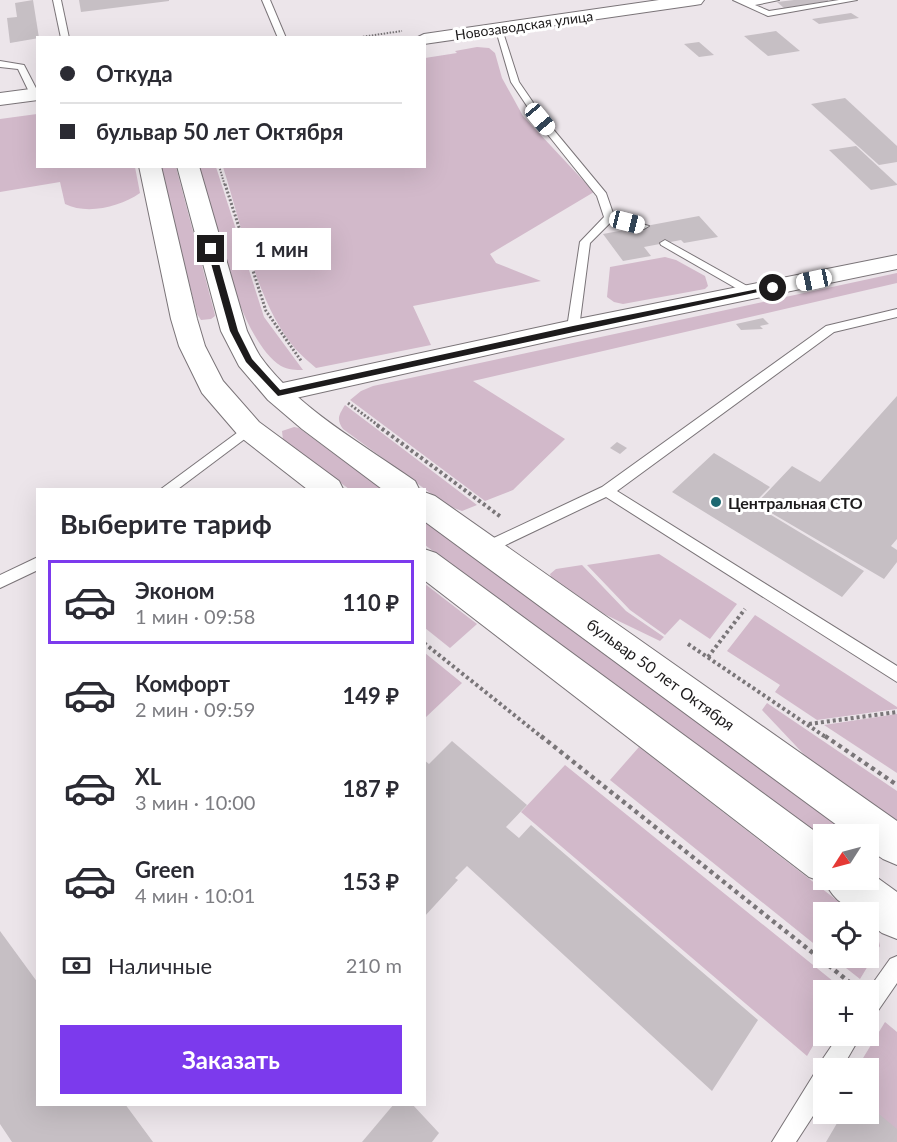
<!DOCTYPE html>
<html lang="ru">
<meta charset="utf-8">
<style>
:root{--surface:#fff;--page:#f7f7f7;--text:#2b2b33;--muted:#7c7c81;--line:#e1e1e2;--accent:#7c3aed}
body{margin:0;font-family:Lato,sans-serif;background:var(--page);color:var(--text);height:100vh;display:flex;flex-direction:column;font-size:22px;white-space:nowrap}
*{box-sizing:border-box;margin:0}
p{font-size:20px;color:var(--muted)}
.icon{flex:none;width:33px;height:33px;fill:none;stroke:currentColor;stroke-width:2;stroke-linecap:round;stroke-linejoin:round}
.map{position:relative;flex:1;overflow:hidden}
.sheet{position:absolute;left:36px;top:488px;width:390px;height:618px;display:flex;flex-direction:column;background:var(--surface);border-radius:0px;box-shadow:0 6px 24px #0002}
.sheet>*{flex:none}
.hud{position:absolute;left:36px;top:36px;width:390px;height:132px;border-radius:0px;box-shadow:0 6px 24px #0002;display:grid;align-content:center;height:132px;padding:0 24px;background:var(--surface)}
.needle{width:39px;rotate:234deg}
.buttons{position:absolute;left:813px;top:824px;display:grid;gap:12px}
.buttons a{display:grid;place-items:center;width:66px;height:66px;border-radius:0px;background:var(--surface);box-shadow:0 6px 24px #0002;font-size:30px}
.end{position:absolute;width:27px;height:27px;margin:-14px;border:8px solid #1d1b1c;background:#fff;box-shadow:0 0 0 3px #fff}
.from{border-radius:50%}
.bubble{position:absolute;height:42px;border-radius:0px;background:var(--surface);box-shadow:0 6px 24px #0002;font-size:20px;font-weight:700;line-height:42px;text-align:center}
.car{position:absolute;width:18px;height:36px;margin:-18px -9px;border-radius:8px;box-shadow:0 0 4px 2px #0007;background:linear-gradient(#fff 24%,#345 0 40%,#fff 0 76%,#345 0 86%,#fff 0)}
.hud b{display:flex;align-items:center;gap:21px;height:57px;font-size:22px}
.hud b+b{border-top:2px solid var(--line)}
.hud i{width:15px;height:15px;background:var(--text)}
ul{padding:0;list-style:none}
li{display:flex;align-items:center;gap:18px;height:84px;margin:0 12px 9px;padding:0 12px;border:3px solid transparent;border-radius:0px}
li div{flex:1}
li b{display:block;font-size:22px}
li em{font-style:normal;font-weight:700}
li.current{border-color:var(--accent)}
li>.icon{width:54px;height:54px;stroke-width:1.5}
h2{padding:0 24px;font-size:27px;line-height:72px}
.pay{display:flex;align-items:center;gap:15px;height:66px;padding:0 24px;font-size:22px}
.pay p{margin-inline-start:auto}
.button{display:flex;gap:12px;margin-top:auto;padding:12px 24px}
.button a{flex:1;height:69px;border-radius:0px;background:var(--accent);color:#fff;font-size:24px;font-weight:700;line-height:69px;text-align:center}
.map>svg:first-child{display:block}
.green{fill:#d2b9ca}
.building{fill:#c6bfc4}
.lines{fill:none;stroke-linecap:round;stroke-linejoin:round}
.service-casing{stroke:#7a7478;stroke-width:2}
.minor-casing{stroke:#7a7478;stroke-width:2}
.primary-casing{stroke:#7a7478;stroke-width:2}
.path-far3{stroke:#7a7679;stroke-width:2;stroke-dasharray:1.5 1.5;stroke-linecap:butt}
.path-far2{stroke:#7a7679;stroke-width:3;stroke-dasharray:2 2;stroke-linecap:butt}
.path-far1{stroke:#7a7679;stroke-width:4;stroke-dasharray:3 3;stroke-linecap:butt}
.path{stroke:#7a7679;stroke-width:4.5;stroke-dasharray:4 4;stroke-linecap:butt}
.service{fill:#fff;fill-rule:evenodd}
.minor{fill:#fff;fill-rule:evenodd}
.primary{fill:#fff;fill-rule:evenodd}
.route{fill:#1d1b1c}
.poi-dot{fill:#1d6871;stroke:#fff;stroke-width:2}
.labels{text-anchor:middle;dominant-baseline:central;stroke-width:6;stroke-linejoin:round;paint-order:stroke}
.far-street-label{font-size:14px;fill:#1d1b1c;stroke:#fff}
.poi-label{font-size:16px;font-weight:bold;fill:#1d1b1c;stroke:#fff;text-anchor:start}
.street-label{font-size:16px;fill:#1d1b1c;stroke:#fff}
</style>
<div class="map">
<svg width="897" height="1142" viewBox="0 0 897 1142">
<rect width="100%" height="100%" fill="#ece5ea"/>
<!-- green -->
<g class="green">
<path d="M477,47L489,48L495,53L502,78L523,116L594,192L490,254L496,263L541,281L413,306L431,345L316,368C307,360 297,352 290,342C256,298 240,220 223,167L424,166L425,58L457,53L455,51Z"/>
<path d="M37,114L38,166L135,167L140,193C120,207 87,215 65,204L60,182L0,192V119Z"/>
<polygon points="160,167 176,167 214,311 215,316 211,319 201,320 197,314"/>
<path d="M198,167H216L264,317L303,370C296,370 288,370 281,366C238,339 212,216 198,167Z"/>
<polygon points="665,257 676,260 705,276 708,286 705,289 623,304 614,302 607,297 610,267"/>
<polygon points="897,273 897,283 473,381 565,439 513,490 485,501 350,400 361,391 373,386"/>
<path d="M345,405L477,505L462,511L448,506L343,429C336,419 339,415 345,405Z"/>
<polygon points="294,427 299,428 382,489 349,489 283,440 282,431"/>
<polygon points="424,520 856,834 824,834 823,842 425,545"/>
<polygon points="659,554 737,604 710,639 680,619 665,635 630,610 587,565"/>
<polygon points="582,565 626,611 664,637 660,641 604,614 551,577 550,574 556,569"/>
<polygon points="425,584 477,624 450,648 425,628"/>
<polygon points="755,615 897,707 897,709 817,720 775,692 780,685 727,651"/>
<polygon points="425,653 462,683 425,718"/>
<polygon points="767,703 897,791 897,824 813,764 762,710"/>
<polygon points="897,714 897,773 824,725"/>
<polygon points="639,747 852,912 824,912 823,951 610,780"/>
<polygon points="565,765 844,990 824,990 823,1029 807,1056 521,812"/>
<polygon points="869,924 878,937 880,946 860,979 832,957 868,957"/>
<polygon points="885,1022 897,1032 897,1139 868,1113 868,1068 857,1068"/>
</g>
<!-- building -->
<g class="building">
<polygon points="33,0 39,38 10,43 7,18 17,17 15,3"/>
<polygon points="79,0 169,0 169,1 81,12"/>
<polygon points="794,0 828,0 828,1 784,8 777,2"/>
<polygon points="851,13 859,18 819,24 812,19"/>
<polygon points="776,31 800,51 768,56 744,36"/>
<polygon points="699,42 714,55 699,57 684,44"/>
<polygon points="845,98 897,146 897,162 879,165 811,104"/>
<polygon points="856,146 897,184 897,185 871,190 829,150"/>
<polygon points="699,216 718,237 684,243 681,240 644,247 651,256 623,261 603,234"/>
<polygon points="763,318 769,324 760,326 763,329 741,330 736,324"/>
<polygon points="897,396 897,539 891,546 897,550 897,562 884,579 756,504 792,466 820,482"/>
<polygon points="617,442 627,448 620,454 610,448"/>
<polygon points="714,453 770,487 753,504 864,571 842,597 672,492"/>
<polygon points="452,741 527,805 506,827 519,838 531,825 758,1020 712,1091 467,866 455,878 458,880 424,917 424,760 429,764"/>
<polygon points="0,931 38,983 38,1104 125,1104 153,1142 12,1142 0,1124"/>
<polygon points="394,1104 412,1104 439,1133 432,1142 362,1142"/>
<polygon points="868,1105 897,1129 897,1142 826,1142 843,1113 868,1113"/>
</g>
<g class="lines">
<!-- service casing -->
<g class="service-casing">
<g id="service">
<polygon points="53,0 61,0 69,38 61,38"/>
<polygon points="262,0 270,0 286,38 278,38"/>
<polygon points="733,0 779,0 755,5 769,11 839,0 857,0 768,16"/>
<polygon points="495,27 502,29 519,82 543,117 606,193 614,216 649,226 644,229 611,222 590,243 579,328 573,332 567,328 580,242 604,217 597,196 537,121 511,82"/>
<polygon points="0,61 24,65 38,92 37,96 31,96 18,69 0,67"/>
<polygon points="665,240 756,291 758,293 756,295 748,295 661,245 660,243"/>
<polygon points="897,309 897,317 834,332 617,491 897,666 897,682 606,497 491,552 481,552 479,548 481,544 602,487 826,326"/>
<polygon points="249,424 256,429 254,432 178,489 161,489"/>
<polygon points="38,557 38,570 0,588 0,575"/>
<polygon points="897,956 897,983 875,1015 868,1018 868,990 890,959"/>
<polygon points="839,1035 861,1035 842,1068 824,1068 824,1099 796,1142 772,1142 816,1071 820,1070 822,1060"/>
</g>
</g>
<!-- minor casing -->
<g class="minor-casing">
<polygon id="minor" points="897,255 897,269 573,336 278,402 269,399 265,393 269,387 278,384 573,320"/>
</g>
<!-- primary casing -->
<g class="primary-casing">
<g id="primary">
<polygon points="659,0 704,0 701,4 695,5 424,44 424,38 416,38 424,34"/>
<polygon points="38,88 38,100 0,105 0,93"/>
<polygon points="139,166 161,166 197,319 205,346 223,381 259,422 339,481 343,489 307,489 239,436 202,393 179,346 171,319"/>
<path d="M177,166H199L247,331C251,339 255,348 260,356C296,407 364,445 415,481L419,489H382L302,429L268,400L239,366L221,331Z"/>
<polygon points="424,492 435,496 897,821 897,865 883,859 868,849 868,834 849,834 424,521"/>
<path d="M424,549L436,553L824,838V879H868V871L897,892V939L882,933L868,923V912C850,912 833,900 826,883L809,877L424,580Z"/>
</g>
</g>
<!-- path-far3 -->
<g class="path-far3">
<polyline points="354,38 402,31"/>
<polyline points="219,166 225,186"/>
</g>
<!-- path-far2 -->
<g class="path-far2">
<polyline points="225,184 266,311 302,362"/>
<polyline points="348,403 379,426"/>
</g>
<!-- path-far1 -->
<g class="path-far1">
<polyline points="377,425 501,517"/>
<polyline points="424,643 543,738"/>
<polyline points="688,644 827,738"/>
<polyline points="708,657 745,609"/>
<polyline points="809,724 897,712"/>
</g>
<!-- path -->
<g class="path">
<polyline points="541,736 853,985"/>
<polyline points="825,736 897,785"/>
</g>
<!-- service -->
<use href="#service" class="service"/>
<!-- minor -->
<use href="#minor" class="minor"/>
<!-- primary -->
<use href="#primary" class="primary"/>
</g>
<!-- route -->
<polygon class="route" points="211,246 215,249 238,331 252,359 280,390 573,326 773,286 777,288 278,396 246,362 230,331 207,249"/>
<!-- markers -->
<circle class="poi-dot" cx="716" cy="502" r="6"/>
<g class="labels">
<!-- far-street labels -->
<g class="far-street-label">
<text transform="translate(524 25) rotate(-8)">Новозаводская улица</text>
</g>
<!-- poi labels -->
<g class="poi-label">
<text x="728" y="502">Центральная СТО</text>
</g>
<!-- street labels -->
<g class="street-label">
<text transform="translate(661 674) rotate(36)">бульвар 50 лет Октября</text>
</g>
</g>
</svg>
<div class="buttons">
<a><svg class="needle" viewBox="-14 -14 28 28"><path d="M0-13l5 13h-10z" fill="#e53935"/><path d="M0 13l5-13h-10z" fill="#7c7c81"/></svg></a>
<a><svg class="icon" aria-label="locate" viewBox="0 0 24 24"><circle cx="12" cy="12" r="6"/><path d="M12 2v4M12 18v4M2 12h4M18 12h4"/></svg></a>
<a>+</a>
<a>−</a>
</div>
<i class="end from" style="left:773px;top:288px"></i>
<i class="end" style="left:211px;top:249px"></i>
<div class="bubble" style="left:232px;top:228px;width:99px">1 мин</div>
<i class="car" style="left:540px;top:119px;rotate:140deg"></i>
<i class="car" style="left:627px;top:222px;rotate:104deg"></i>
<i class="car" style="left:814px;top:280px;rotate:258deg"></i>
<div class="hud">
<b><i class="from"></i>Откуда</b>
<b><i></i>бульвар 50 лет Октября</b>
</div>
<section class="sheet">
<h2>Выберите тариф</h2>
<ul>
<li class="current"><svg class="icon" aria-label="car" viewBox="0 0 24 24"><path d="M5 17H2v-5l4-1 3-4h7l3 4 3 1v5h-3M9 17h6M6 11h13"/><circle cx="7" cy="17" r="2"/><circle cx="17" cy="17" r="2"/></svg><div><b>Эконом</b><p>1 мин · 09:58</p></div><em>110 ₽</em></li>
<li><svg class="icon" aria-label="car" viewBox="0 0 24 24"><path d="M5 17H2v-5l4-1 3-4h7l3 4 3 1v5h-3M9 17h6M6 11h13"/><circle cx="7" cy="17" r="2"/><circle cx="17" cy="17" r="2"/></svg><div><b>Комфорт</b><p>2 мин · 09:59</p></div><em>149 ₽</em></li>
<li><svg class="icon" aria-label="car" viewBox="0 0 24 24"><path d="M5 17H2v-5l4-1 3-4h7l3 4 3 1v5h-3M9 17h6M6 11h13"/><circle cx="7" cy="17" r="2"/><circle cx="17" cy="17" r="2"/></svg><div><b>XL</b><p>3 мин · 10:00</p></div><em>187 ₽</em></li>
<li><svg class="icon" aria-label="car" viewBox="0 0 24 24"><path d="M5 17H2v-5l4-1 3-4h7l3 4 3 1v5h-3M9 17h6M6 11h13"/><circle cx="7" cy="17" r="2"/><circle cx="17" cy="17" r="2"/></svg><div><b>Green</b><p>4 мин · 10:01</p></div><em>153 ₽</em></li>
</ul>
<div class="pay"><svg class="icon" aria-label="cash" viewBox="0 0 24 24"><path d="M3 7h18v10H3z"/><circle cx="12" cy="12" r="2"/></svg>Наличные<p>210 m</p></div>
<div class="button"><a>Заказать</a></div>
</section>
</div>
